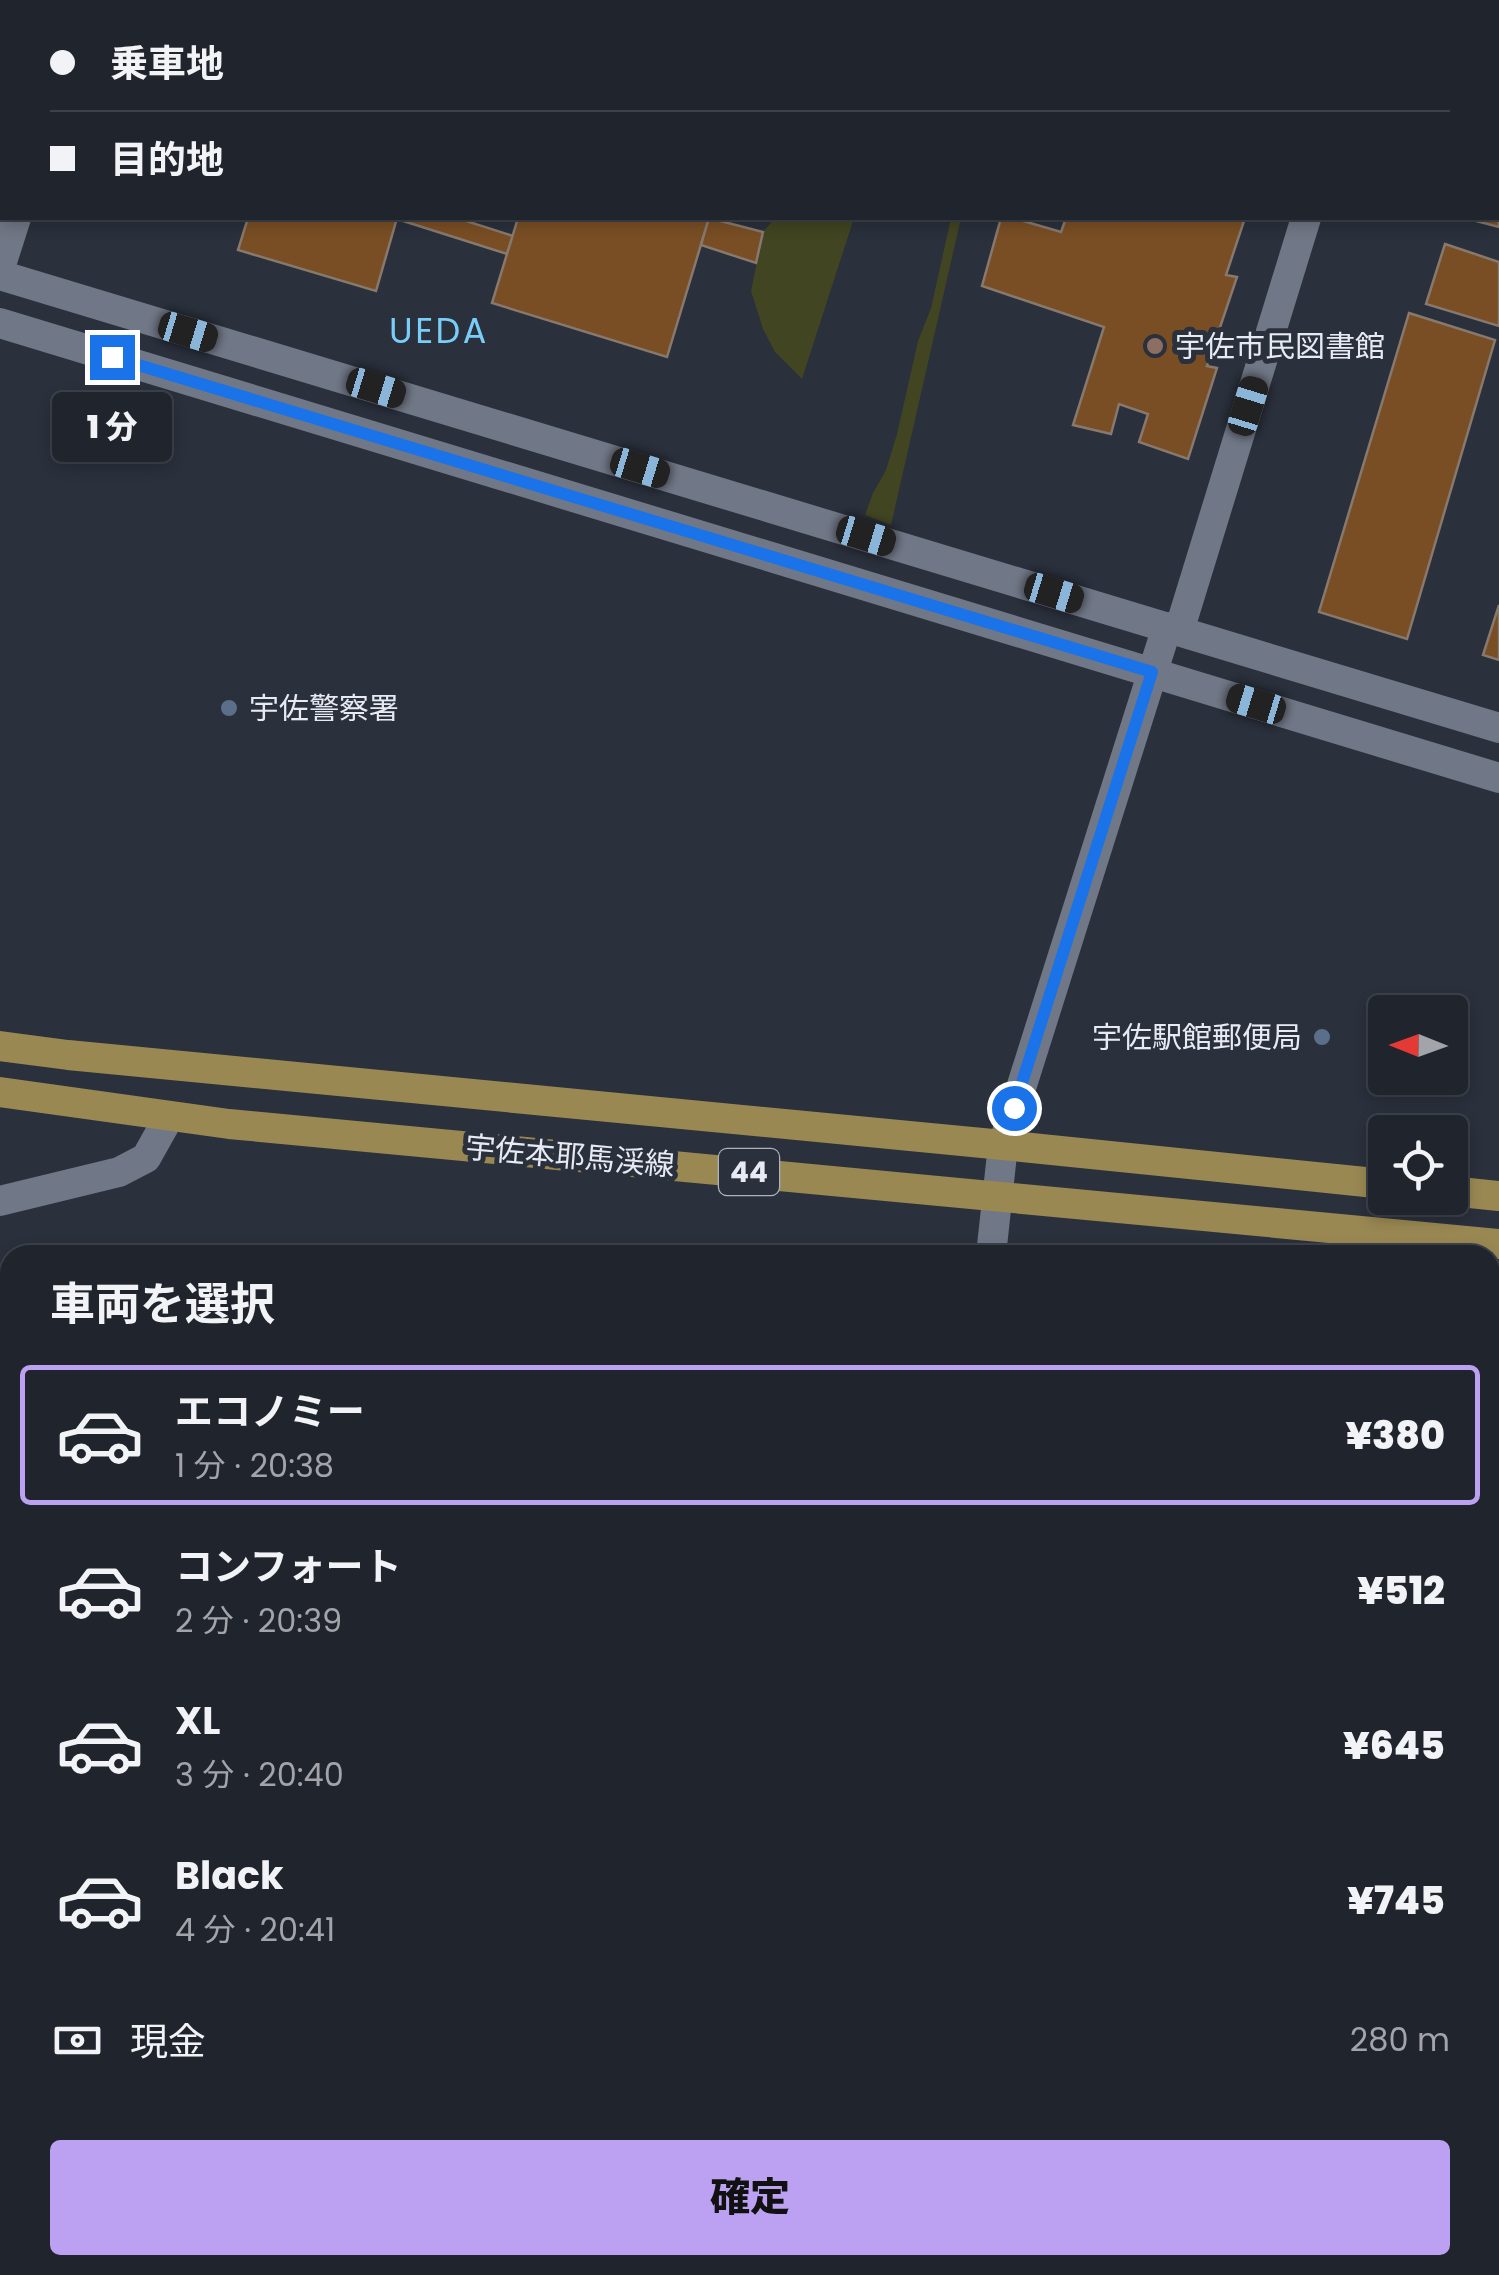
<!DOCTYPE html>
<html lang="ja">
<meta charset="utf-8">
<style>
:root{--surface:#20242d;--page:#2d3039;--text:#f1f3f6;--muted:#a2a4aa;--line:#3d4149;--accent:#bca0f2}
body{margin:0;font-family:Poppins,"Noto Sans JP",sans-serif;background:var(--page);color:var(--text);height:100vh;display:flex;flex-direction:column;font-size:38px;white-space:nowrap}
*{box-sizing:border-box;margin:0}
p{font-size:32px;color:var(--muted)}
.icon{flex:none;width:55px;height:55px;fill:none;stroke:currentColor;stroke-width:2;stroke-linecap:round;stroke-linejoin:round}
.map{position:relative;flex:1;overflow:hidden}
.drawer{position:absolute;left:0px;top:1245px;width:1500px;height:1030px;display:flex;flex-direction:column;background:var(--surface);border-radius:30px 30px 0 0;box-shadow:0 5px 15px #0003,0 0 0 2px var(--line)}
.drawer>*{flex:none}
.banner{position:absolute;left:0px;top:0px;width:1500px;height:220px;box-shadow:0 5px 15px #0003,0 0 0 2px var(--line);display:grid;align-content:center;height:220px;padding:0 50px;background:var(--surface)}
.needle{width:65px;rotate:271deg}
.tools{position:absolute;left:1368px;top:995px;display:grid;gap:20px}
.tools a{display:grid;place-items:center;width:100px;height:100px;border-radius:10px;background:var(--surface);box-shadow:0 5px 15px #0003,0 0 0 2px var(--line);font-size:50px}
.end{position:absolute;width:45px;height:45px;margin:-22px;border:12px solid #1a73e8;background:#fff;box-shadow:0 0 0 5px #fff}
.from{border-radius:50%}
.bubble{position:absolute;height:70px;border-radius:10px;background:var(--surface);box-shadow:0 5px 15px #0003,0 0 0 2px var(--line);font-size:32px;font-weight:800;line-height:70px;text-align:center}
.car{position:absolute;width:30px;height:60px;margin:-30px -15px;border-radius:12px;box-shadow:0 0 8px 2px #0007;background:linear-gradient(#222 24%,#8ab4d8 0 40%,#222 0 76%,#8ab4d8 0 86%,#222 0)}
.banner b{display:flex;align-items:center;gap:35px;height:95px;font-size:38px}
.banner b+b{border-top:2px solid var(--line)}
.banner i{width:25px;height:25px;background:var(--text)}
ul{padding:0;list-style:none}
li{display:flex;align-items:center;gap:30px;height:140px;margin:0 20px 15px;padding:0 30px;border:5px solid transparent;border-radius:10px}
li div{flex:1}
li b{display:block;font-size:38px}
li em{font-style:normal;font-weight:800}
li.current{border-color:var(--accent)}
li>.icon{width:90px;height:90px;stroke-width:1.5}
h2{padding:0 50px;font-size:45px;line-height:120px}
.pay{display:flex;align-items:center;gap:25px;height:110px;padding:0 50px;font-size:38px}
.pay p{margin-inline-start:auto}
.action{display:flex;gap:20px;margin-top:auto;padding:20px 50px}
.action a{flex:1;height:115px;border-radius:10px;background:var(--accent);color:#111;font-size:40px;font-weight:800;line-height:115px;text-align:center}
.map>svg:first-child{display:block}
.green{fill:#414521}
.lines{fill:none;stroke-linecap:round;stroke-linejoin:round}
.stream{stroke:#217686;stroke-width:11}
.building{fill:#794e24;stroke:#87796d;stroke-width:2.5}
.minor{stroke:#707786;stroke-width:30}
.major{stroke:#998852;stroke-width:30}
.route{stroke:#1a73e8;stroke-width:12}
.education-dot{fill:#8d6e63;stroke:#2a303c;stroke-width:4}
.service-dot{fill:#5c6f8a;stroke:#2a303c;stroke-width:4}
.labels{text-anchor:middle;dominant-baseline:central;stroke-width:10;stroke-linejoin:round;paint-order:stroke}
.shield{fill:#2a303c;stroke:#aeb2bc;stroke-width:2.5}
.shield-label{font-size:28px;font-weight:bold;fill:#e7eaf3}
.poi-label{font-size:30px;fill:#e7eaf3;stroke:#2a303c;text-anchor:start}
.street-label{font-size:30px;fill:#e7eaf3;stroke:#2a303c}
.quarter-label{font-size:35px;letter-spacing:2.5px;fill:#7acdf6;stroke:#2a303c}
</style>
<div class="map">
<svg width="1499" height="2275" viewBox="0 0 1499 2275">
<rect width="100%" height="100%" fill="#2a303c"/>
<!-- green -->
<g class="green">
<polygon points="775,218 854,218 802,379 775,352 763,329 751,291 763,232"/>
<polygon points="951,218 961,218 891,525 865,515 873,493 886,470 897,434 918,341 931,308"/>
</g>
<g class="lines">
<!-- stream -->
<g class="stream">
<polyline points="1427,0 1434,2"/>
<polyline points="1498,31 1499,31"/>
</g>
</g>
<!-- building -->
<g class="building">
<polygon points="670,0 780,0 779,2 678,2"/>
<polygon points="1068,0 1171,0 1180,2 1067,2"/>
<polygon points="1498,100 1499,100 1499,227 1465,218 1498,218"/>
<polygon points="248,218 397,218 376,291 238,250"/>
<polygon points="397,218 457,218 513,236 507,254 397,219"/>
<polygon points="518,218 709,218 667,357 492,303"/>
<polygon points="709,218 763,232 756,263 701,245"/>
<polygon points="1001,218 1013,218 1061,232 1066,218 1245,218 1226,275 1237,277 1207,366 1217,368 1188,459 1139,442 1148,414 1119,404 1111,434 1073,425 1104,327 982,286"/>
<polygon points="1445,244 1499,262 1499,326 1426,304"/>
<polygon points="1409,313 1495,340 1407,639 1319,612"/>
<polygon points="1499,605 1499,660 1483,655"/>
</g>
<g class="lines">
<!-- minor -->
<g class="minor">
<polyline points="83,2 84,0"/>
<polyline points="1410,2 1411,0"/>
<polyline points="0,268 16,218"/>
<polyline points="0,275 1499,728"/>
<polyline points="0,323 1499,778"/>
<polyline points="1179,631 1306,218"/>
<polyline points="0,1201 119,1172 146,1158 169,1117"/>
<polyline points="991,1255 1003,1145 1167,627"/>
<polyline points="0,1789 10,1788"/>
<polyline points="1490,1957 1499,1960"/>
<polyline points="1490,2074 1499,2049"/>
<polyline points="0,2082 10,2082"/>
<polyline points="268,2265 299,2275"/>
<polyline points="933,2265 962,2275"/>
<polyline points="79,2275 83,2265"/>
<polyline points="819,2275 822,2265"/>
</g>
<!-- major -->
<g class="major">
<polyline points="0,1046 68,1055 1003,1145 1385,1184"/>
<polyline points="0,1092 229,1124 1499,1244"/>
<polyline points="1450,1191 1499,1196"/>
</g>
</g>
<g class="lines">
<!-- route -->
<polyline class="route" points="112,357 1152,672 1014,1108"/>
</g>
<!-- markers -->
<circle class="education-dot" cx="1155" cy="346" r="10"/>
<g class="service-dot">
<circle cx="229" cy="708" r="10"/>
<circle cx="1322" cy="1037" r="10"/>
</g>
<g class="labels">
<!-- shield labels -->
<rect class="shield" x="719" y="1149" width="60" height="46" rx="8"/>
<g class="shield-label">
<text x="749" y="1172">44</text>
</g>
<!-- poi labels -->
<g class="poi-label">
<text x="1175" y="346">宇佐市民図書館</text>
<text x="249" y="708">宇佐警察署</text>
<text x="1302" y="1037" text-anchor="end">宇佐駅館郵便局</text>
</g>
<!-- street labels -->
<g class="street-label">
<text transform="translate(570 1156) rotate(5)">宇佐本耶馬渓線</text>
</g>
<!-- quarter labels -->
<g class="quarter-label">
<text x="439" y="330">UEDA</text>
</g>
</g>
</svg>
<div class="tools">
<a><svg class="needle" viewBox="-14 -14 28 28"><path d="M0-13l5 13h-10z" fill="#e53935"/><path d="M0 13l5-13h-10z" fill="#a2a4aa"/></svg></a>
<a><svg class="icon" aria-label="locate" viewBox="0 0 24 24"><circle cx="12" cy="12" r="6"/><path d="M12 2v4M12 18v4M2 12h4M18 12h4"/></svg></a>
</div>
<i class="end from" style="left:1014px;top:1108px"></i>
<i class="end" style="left:112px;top:357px"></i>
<div class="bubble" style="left:52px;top:392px;width:120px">1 分</div>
<i class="car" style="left:188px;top:332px;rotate:107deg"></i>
<i class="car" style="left:376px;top:388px;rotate:107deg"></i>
<i class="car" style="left:1248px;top:406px;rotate:17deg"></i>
<i class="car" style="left:640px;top:468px;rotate:107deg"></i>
<i class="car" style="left:866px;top:536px;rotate:107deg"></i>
<i class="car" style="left:1054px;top:593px;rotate:107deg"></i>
<i class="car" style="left:1256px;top:704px;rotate:287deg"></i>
<div class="banner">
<b><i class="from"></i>乗車地</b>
<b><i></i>目的地</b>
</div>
<section class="drawer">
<h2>車両を選択</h2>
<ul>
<li class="current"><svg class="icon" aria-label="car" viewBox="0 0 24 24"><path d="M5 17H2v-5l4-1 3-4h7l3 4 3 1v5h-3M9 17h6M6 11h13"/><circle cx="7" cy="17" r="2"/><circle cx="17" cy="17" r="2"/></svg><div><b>エコノミー</b><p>1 分 · 20:38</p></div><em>¥380</em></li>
<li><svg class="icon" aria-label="car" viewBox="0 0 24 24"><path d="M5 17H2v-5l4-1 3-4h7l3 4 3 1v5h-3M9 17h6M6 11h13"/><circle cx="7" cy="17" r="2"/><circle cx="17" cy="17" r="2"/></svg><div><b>コンフォート</b><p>2 分 · 20:39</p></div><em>¥512</em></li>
<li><svg class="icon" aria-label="car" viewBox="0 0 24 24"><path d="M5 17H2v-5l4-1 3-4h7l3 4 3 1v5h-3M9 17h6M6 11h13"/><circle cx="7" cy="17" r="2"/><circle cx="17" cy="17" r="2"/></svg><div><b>XL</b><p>3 分 · 20:40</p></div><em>¥645</em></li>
<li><svg class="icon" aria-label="car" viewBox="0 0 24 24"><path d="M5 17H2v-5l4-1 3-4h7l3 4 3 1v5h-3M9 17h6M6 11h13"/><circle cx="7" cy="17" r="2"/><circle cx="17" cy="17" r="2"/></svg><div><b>Black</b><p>4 分 · 20:41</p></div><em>¥745</em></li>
</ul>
<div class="pay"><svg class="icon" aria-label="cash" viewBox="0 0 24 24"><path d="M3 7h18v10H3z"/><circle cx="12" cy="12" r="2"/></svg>現金<p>280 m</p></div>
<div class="action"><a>確定</a></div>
</section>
</div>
